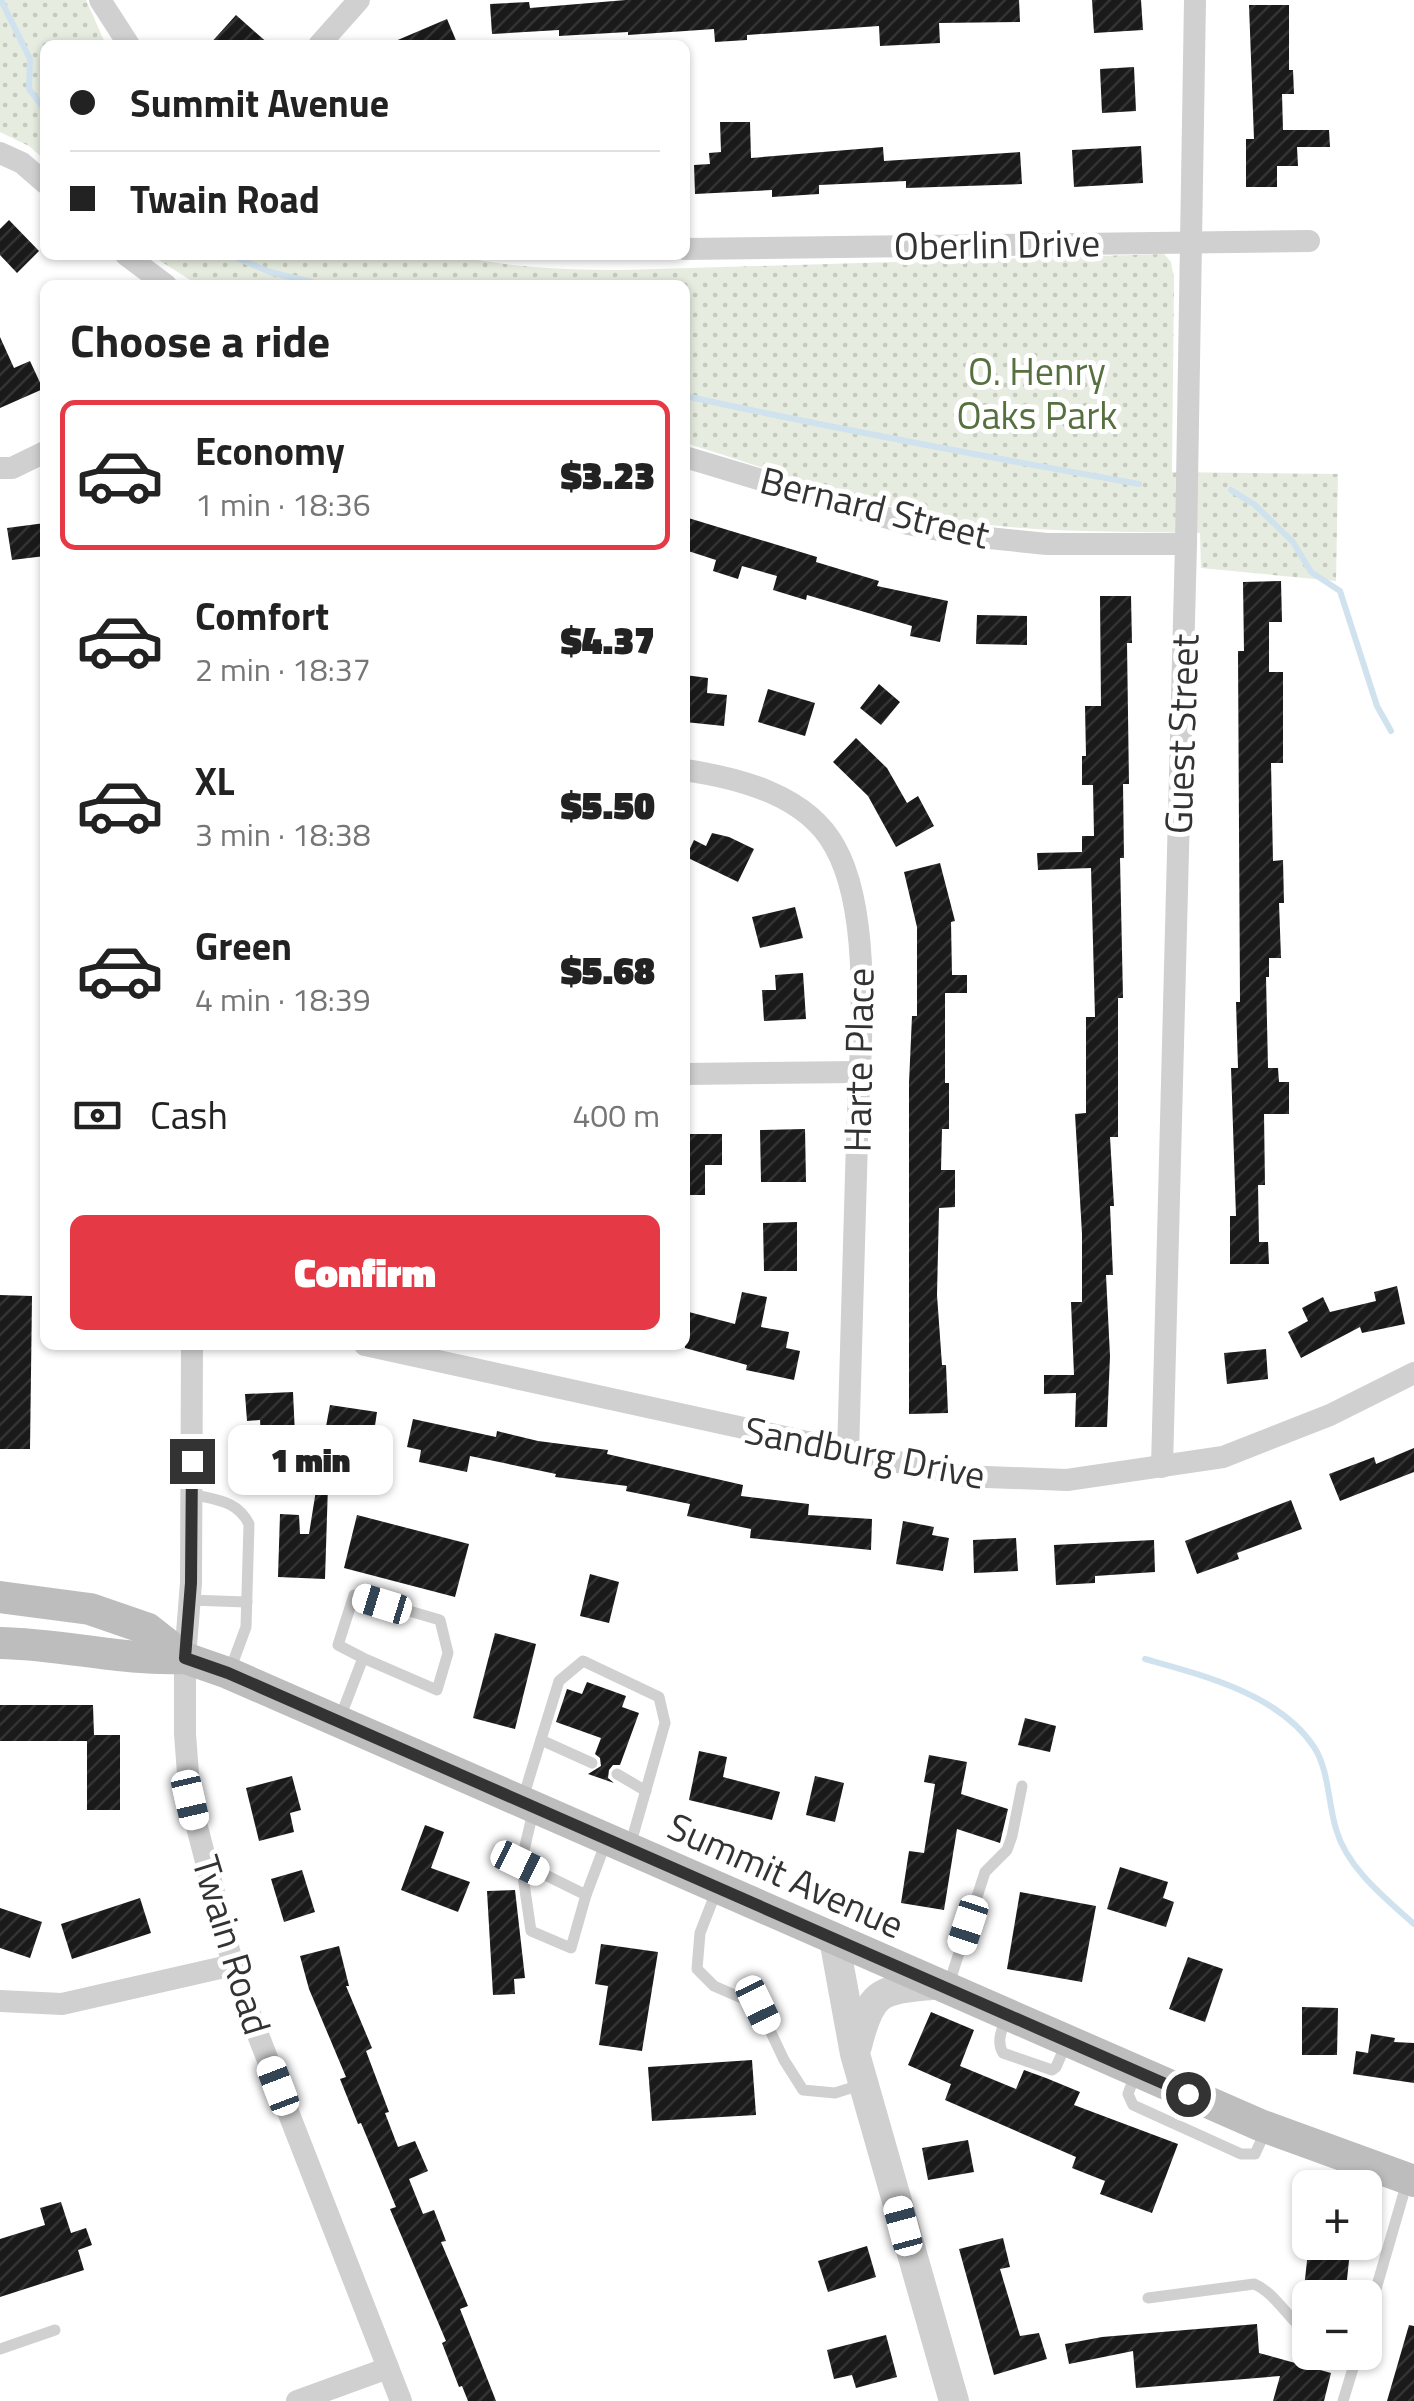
<!DOCTYPE html>
<meta charset="utf-8">
<style>
:root{--surface:#fff;--page:#f2f2f2;--text:#222;--muted:#767676;--line:#e0e0e0;--accent:#e63946}
body{margin:0;font-family:"Titillium Web",sans-serif;background:var(--page);color:var(--text);height:100vh;display:flex;flex-direction:column;font-size:38px;white-space:nowrap}
*{box-sizing:border-box;margin:0}
p{font-size:32px;color:var(--muted)}
.icon{flex:none;width:55px;height:55px;fill:none;stroke:currentColor;stroke-width:2;stroke-linecap:round;stroke-linejoin:round}
.map{position:relative;flex:1;overflow:hidden}
.drawer{position:absolute;left:40px;top:280px;width:650px;height:1070px;display:flex;flex-direction:column;background:var(--surface);border-radius:15px;box-shadow:0 2px 8px #0004}
.drawer>*{flex:none}
.guide{position:absolute;left:40px;top:40px;width:650px;height:220px;border-radius:15px;box-shadow:0 2px 8px #0004;display:grid;align-content:center;height:220px;padding:0 30px;background:var(--surface)}
.buttons{position:absolute;left:1292px;top:2170px;display:grid;gap:20px}
.buttons a{display:grid;place-items:center;width:90px;height:90px;border-radius:15px;background:var(--surface);box-shadow:0 2px 8px #0004;font-size:50px}
.end{position:absolute;width:45px;height:45px;margin:-22px;border:12px solid #333;background:#fff;box-shadow:0 0 0 5px #fff}
.from{border-radius:50%}
.bubble{position:absolute;height:70px;border-radius:15px;background:var(--surface);box-shadow:0 2px 8px #0004;font-size:32px;font-weight:800;line-height:70px;text-align:center}
.car{position:absolute;width:30px;height:60px;margin:-30px -15px;border-radius:12px;box-shadow:0 0 8px 2px #0007;background:linear-gradient(#fff 24%,#345 0 40%,#fff 0 76%,#345 0 86%,#fff 0)}
.guide b{display:flex;align-items:center;gap:35px;height:95px;font-size:38px}
.guide b+b{border-top:2px solid var(--line)}
.guide i{width:25px;height:25px;background:var(--text)}
ul{padding:0;list-style:none}
li{display:flex;align-items:center;gap:30px;height:150px;margin:0 20px 15px;padding:0 10px;border:5px solid transparent;border-radius:15px}
li div{flex:1}
li b{display:block;font-size:38px}
li em{font-style:normal;font-weight:800}
li.active{border-color:var(--accent)}
li>.icon{width:90px;height:90px;stroke-width:1.5}
h2{padding:0 30px;font-size:45px;line-height:120px}
.pay{display:flex;align-items:center;gap:25px;height:110px;padding:0 30px;font-size:38px}
.pay p{margin-inline-start:auto}
.primary-button{display:flex;gap:20px;margin-top:auto;padding:20px 30px}
.primary-button a{flex:1;height:115px;border-radius:15px;background:var(--accent);color:#fff;font-size:40px;font-weight:800;line-height:115px;text-align:center}
.map>svg:first-child{display:block}
.grass{fill:url(#grass-dots)}
.lines{fill:none;stroke-linecap:round;stroke-linejoin:round}
.stream{stroke:#cfe2ee;stroke-width:6}
.building{fill:url(#building-hatch)}
.service{stroke:#d0d0d0;stroke-width:11}
.minor{stroke:#d0d0d0;stroke-width:22}
.tertiary{stroke:#d0d0d0;stroke-width:30}
.secondary{stroke:#bdbdbd;stroke-width:32}
.route{stroke:#333;stroke-width:12}
.labels{text-anchor:middle;dominant-baseline:central;stroke-width:10;stroke-linejoin:round;paint-order:stroke}
.street-label{font-size:38px;fill:#333;stroke:#fff}
.park-label{font-size:38px;fill:#56703f;stroke:#fff}
</style>
<div class="map">
<svg width="1414" height="2401" viewBox="0 0 1414 2401">
<defs>
<pattern id="grass-dots" width="8" height="8" patternUnits="userSpaceOnUse" patternTransform="scale(2.5)"><rect width="8" height="8" fill="#e6ecdf"/><path d="M2 2h.1M6 6h.1" fill="none" stroke="#c6cbc0" stroke-width="1.8" stroke-linecap="round"/></pattern>
<pattern id="building-hatch" width="6" height="6" patternUnits="userSpaceOnUse" patternTransform="scale(2.5)"><rect width="6" height="6" fill="#1a1a1a"/><path d="M-1 1l2-2M0 6l6-6M5 7l2-2" fill="none" stroke="#333"/></pattern>
</defs>
<rect width="100%" height="100%" fill="#fff"/>
<!-- grass -->
<g class="grass">
<polygon points="0,0 86,0 106,45 45,45 45,160 29,146 0,132"/>
<path d="M1164,254L1171,262L1174,278L1172,472L1338,474L1336,581L1201,568L1200,533C1119,531 1036,534 956,520C864,505 774,470 685,443V285H198L151,255H453C510,268 566,270 624,270Z"/>
</g>
<g class="lines">
<!-- stream -->
<g class="stream">
<polyline points="1,0 30,59 29,89 45,110"/>
<polyline points="230,255 270,272 323,285"/>
<path d="M685,396C836,429 987,457 1139,484"/>
<polyline points="1231,490 1255,505 1293,542 1311,572 1340,591 1377,706 1391,731"/>
<path d="M1145,1659C1202,1675 1279,1694 1314,1747C1329,1770 1328,1803 1336,1829C1347,1868 1385,1898 1414,1924"/>
</g>
</g>
<!-- building -->
<g class="building">
<polygon points="626,0 1019,0 1020,22 939,23 940,43 880,46 879,26 747,35 747,40 715,42 714,29 628,35 628,32 559,36 559,30 492,34 490,4 529,2 530,8"/>
<polygon points="1092,0 1141,0 1143,30 1094,33"/>
<polygon points="1249,5 1289,5 1289,70 1293,70 1294,94 1282,94 1283,130 1329,130 1330,147 1297,147 1298,166 1277,166 1277,187 1246,187 1246,139 1254,139"/>
<polygon points="236,15 270,45 209,45"/>
<polygon points="447,19 458,45 386,45"/>
<polygon points="1134,67 1136,111 1102,113 1100,69"/>
<polygon points="720,122 750,122 751,158 883,147 884,161 1020,152 1022,184 906,188 906,181 819,185 819,194 772,197 772,190 695,194 694,165 710,164 709,153 721,152"/>
<polygon points="1141,146 1143,183 1074,187 1072,150"/>
<polygon points="9,220 39,251 17,273 0,255 0,229"/>
<polygon points="0,337 14,368 30,361 43,389 0,408"/>
<polygon points="685,517 817,557 816,562 879,581 877,586 948,601 940,642 910,636 912,626 807,595 806,600 773,590 777,576 742,566 738,579 713,571 716,560 685,550"/>
<polygon points="45,523 45,556 12,560 7,528"/>
<polygon points="1281,581 1282,622 1269,622 1269,672 1283,672 1283,763 1271,763 1273,861 1283,860 1284,903 1279,903 1281,958 1269,958 1269,977 1266,977 1268,1068 1278,1068 1279,1082 1289,1082 1289,1114 1264,1114 1265,1185 1258,1185 1259,1242 1268,1242 1269,1264 1230,1264 1230,1216 1236,1216 1231,1068 1238,1068 1236,1002 1240,1002 1238,651 1244,651 1243,582"/>
<polygon points="1100,596 1131,596 1132,643 1127,643 1129,784 1123,784 1124,858 1120,858 1123,998 1118,998 1118,1137 1110,1137 1114,1206 1110,1206 1113,1275 1106,1275 1110,1356 1107,1427 1075,1427 1076,1393 1044,1394 1044,1375 1074,1375 1071,1302 1082,1302 1082,1234 1075,1114 1086,1113 1086,1017 1095,1017 1091,868 1038,870 1037,853 1082,852 1082,836 1094,836 1093,785 1082,785 1082,756 1086,756 1085,706 1101,706"/>
<polygon points="977,615 1027,616 1027,645 976,644"/>
<polygon points="685,675 708,678 707,693 727,695 724,726 685,722"/>
<polygon points="879,684 900,702 881,725 860,708"/>
<polygon points="768,689 815,703 805,736 758,722"/>
<polygon points="856,738 887,768 907,803 918,796 934,826 896,847 868,796 833,762"/>
<polygon points="712,833 729,837 754,849 738,882 686,857 694,840 706,846"/>
<polygon points="940,863 955,921 951,922 952,975 967,975 967,993 945,993 945,1083 949,1083 949,1129 942,1129 941,1170 955,1170 955,1207 939,1208 937,1295 942,1365 946,1365 948,1413 909,1414 909,1083 912,1016 917,1016 917,927 904,872"/>
<polygon points="795,907 803,938 760,948 752,917"/>
<polygon points="803,973 806,1019 764,1021 762,990 776,990 775,975"/>
<polygon points="805,1129 806,1182 761,1182 760,1130"/>
<polygon points="685,1134 722,1134 722,1165 705,1165 705,1195 685,1195"/>
<polygon points="797,1222 797,1271 764,1271 763,1223"/>
<polygon points="1397,1286 1405,1324 1362,1333 1360,1327 1301,1358 1288,1332 1308,1321 1302,1308 1323,1297 1330,1312 1376,1301 1374,1292"/>
<polygon points="742,1292 767,1297 761,1327 789,1332 786,1348 800,1351 794,1380 746,1370 747,1365 685,1348 685,1311 735,1324"/>
<polygon points="0,1295 32,1296 30,1449 0,1449"/>
<polygon points="1266,1349 1268,1379 1227,1384 1224,1353"/>
<polygon points="293,1392 295,1435 261,1437 260,1420 247,1421 245,1394"/>
<polygon points="330,1405 377,1412 371,1453 354,1450 357,1437 325,1432"/>
<polygon points="413,1419 496,1437 497,1431 538,1441 608,1450 607,1454 743,1485 741,1496 809,1504 808,1515 872,1519 871,1550 750,1538 751,1529 687,1516 690,1504 626,1491 627,1486 555,1477 556,1474 470,1456 467,1472 419,1462 421,1450 407,1447"/>
<polygon points="1414,1448 1414,1472 1340,1501 1329,1474 1374,1457 1376,1464"/>
<polygon points="317,1484 328,1485 325,1579 278,1577 280,1514 299,1515 300,1534 309,1534"/>
<polygon points="1291,1500 1302,1529 1237,1553 1239,1559 1197,1574 1185,1541"/>
<polygon points="357,1515 469,1544 455,1597 344,1568"/>
<polygon points="903,1521 934,1527 932,1535 949,1538 943,1571 896,1564"/>
<polygon points="1016,1538 1018,1571 974,1573 973,1540"/>
<polygon points="1154,1540 1155,1572 1095,1576 1095,1583 1056,1585 1054,1545"/>
<polygon points="590,1574 619,1582 609,1623 580,1616"/>
<polygon points="495,1633 536,1644 515,1729 473,1718"/>
<polygon points="587,1682 626,1696 622,1707 639,1713 620,1765 613,1765 609,1770 608,1778 614,1783 588,1774 601,1766 600,1758 595,1754 601,1738 556,1722 567,1689 582,1694"/>
<polygon points="0,1705 93,1705 94,1735 120,1735 120,1810 87,1810 87,1741 0,1741"/>
<polygon points="1025,1718 1056,1726 1050,1752 1018,1745"/>
<polygon points="699,1751 727,1757 723,1777 780,1792 772,1820 689,1800"/>
<polygon points="929,1755 967,1762 961,1794 1008,1809 1000,1843 957,1829 944,1910 901,1903 909,1851 924,1853 935,1784 924,1782"/>
<polygon points="292,1776 301,1810 290,1813 294,1832 259,1841 246,1788"/>
<polygon points="815,1776 844,1783 835,1822 806,1815"/>
<polygon points="425,1825 444,1832 431,1868 470,1882 458,1912 401,1890"/>
<polygon points="1120,1867 1168,1882 1163,1898 1174,1902 1166,1927 1107,1909"/>
<polygon points="302,1870 315,1912 284,1922 271,1879"/>
<polygon points="515,1890 525,1978 514,1979 515,1994 493,1995 487,1891"/>
<polygon points="1020,1892 1096,1906 1082,1982 1007,1969"/>
<polygon points="140,1898 151,1933 72,1959 61,1924"/>
<polygon points="0,1908 42,1922 30,1958 0,1948"/>
<polygon points="601,1944 658,1952 642,2051 599,2045 608,1986 595,1984"/>
<polygon points="339,1946 349,1986 346,1986 372,2048 366,2051 389,2112 385,2113 398,2147 415,2141 428,2171 409,2179 423,2214 434,2210 446,2241 441,2242 468,2306 460,2309 496,2401 468,2401 462,2386 459,2387 442,2343 446,2341 390,2209 396,2207 361,2123 358,2124 340,2079 346,2077 309,1989 300,1956"/>
<polygon points="1188,1957 1223,1969 1205,2022 1169,2009"/>
<polygon points="1302,2007 1338,2008 1337,2055 1302,2055"/>
<polygon points="931,2012 974,2030 960,2066 1016,2089 1024,2070 1046,2078 1080,2092 1074,2105 1178,2144 1152,2213 1100,2194 1105,2181 1072,2168 1076,2157 945,2100 951,2084 908,2065"/>
<polygon points="1371,2034 1395,2038 1394,2042 1414,2043 1414,2083 1353,2074 1356,2051 1368,2053"/>
<polygon points="752,2060 756,2115 652,2121 648,2067"/>
<polygon points="968,2140 974,2172 928,2180 922,2148"/>
<polygon points="61,2202 71,2233 86,2228 92,2245 78,2250 84,2270 0,2297 0,2239 45,2225 40,2208"/>
<polygon points="1003,2238 1010,2267 1000,2269 1020,2336 1039,2333 1047,2359 994,2375 959,2249"/>
<polygon points="1309,2242 1351,2242 1345,2298 1303,2298"/>
<polygon points="867,2246 876,2277 828,2292 818,2261"/>
<polygon points="1257,2324 1259,2353 1331,2373 1324,2401 1273,2401 1280,2376 1136,2388 1133,2351 1069,2364 1065,2344 1102,2337"/>
<polygon points="1409,2325 1414,2326 1414,2401 1387,2401"/>
<polygon points="886,2335 897,2377 856,2388 852,2375 834,2379 827,2350"/>
</g>
<g class="lines">
<!-- service -->
<g class="service">
<path d="M191,1494C216,1500 237,1500 249,1524L246,1627L229,1673"/>
<polyline points="189,1600 247,1602"/>
<polyline points="340,1718 363,1658 338,1645 354,1595 440,1620 448,1653 437,1690 363,1658"/>
<polyline points="541,1740 592,1763"/>
<polyline points="617,1774 646,1791"/>
<polyline points="523,1798 559,1681 583,1661 659,1697 665,1723 630,1846"/>
<polyline points="533,1812 521,1863 586,1895 606,1842"/>
<polyline points="521,1863 531,1931 571,1948 586,1895"/>
<polyline points="716,1892 700,1933 697,1969 714,1986 758,2005 784,2060 803,2090 835,2093 860,2085"/>
<polyline points="949,1984 985,1872 1007,1850 1012,1836 1022,1786"/>
<path d="M1006,2017C1002,2030 996,2041 1003,2053L1052,2070L1056,2067L1067,2042"/>
<polyline points="1135,2075 1128,2094 1133,2105 1241,2154 1255,2154 1266,2130"/>
<path d="M1148,2298L1254,2284C1275,2292 1289,2321 1310,2335"/>
<polyline points="1365,2327 1407,2182"/>
<polyline points="0,2349 55,2330"/>
<polyline points="1343,2401 1358,2352"/>
</g>
<!-- minor -->
<g class="minor">
<polyline points="100,0 129,45"/>
<polyline points="319,45 359,0"/>
<polyline points="0,153 22,163 45,183"/>
<polyline points="685,249 1309,241"/>
<polyline points="126,255 166,285"/>
<polyline points="685,457 908,524 969,536 1047,544 1186,544"/>
<polyline points="0,468 12,468 45,452"/>
<path d="M685,770C739,778 807,795 835,847C875,918 859,1058 857,1140C854,1244 851,1349 848,1453"/>
<polyline points="685,1074 859,1072"/>
<polyline points="192,1345 191,1583 185,1658 185,1734 190,1800 237,1981 401,2401"/>
<polyline points="365,1345 962,1476 1067,1480 1223,1457 1330,1415 1414,1373"/>
<polyline points="1162,1467 1186,544 1195,0"/>
<polyline points="0,2001 62,2004 233,1965"/>
<polyline points="297,2401 388,2368"/>
</g>
<!-- tertiary -->
<g class="tertiary">
<polyline points="834,1939 855,2054 954,2401"/>
<path d="M857,2046C872,1986 881,1991 939,1984"/>
</g>
<!-- secondary -->
<g class="secondary">
<polyline points="0,1597 90,1609 148,1629 185,1658 228,1673 1260,2125 1414,2181"/>
<path d="M0,1643C63,1644 122,1661 185,1658"/>
</g>
</g>
<g class="lines">
<!-- route -->
<polyline class="route" points="192,1461 191,1583 185,1658 228,1673 1188,2094"/>
</g>
<g class="labels">
<!-- street labels -->
<g class="street-label">
<text transform="translate(997 244) rotate(-1)">Oberlin Drive</text>
<text transform="translate(875 507) rotate(14)">Bernard Street</text>
<text transform="translate(1181 734) rotate(-88)">Guest Street</text>
<text transform="translate(858 1060) rotate(-89)">Harte Place</text>
<text transform="translate(865 1452) rotate(11)">Sandburg Drive</text>
<text transform="translate(786 1875) rotate(24)">Summit Avenue</text>
<text transform="translate(232 1945) rotate(73)">Twain Road</text>
</g>
<!-- park labels -->
<g class="park-label">
<text x="1037" y="371">O. Henry<tspan x="1037" dy="44">Oaks Park</tspan></text>
</g>
</g>
</svg>
<div class="buttons">
<a>+</a>
<a>−</a>
</div>
<i class="end from" style="left:1188px;top:2094px"></i>
<i class="end" style="left:192px;top:1461px"></i>
<div class="bubble" style="left:228px;top:1425px;width:165px">1 min</div>
<i class="car" style="left:382px;top:1604px;rotate:287deg"></i>
<i class="car" style="left:190px;top:1800px;rotate:167deg"></i>
<i class="car" style="left:520px;top:1863px;rotate:116deg"></i>
<i class="car" style="left:968px;top:1925px;rotate:198deg"></i>
<i class="car" style="left:758px;top:2005px;rotate:154deg"></i>
<i class="car" style="left:278px;top:2086px;rotate:339deg"></i>
<i class="car" style="left:903px;top:2226px;rotate:345deg"></i>
<div class="guide">
<b><i class="from"></i>Summit Avenue</b>
<b><i></i>Twain Road</b>
</div>
<section class="drawer">
<h2>Choose a ride</h2>
<ul>
<li class="active"><svg class="icon" aria-label="car" viewBox="0 0 24 24"><path d="M5 17H2v-5l4-1 3-4h7l3 4 3 1v5h-3M9 17h6M6 11h13"/><circle cx="7" cy="17" r="2"/><circle cx="17" cy="17" r="2"/></svg><div><b>Economy</b><p>1 min · 18:36</p></div><em>$3.23</em></li>
<li><svg class="icon" aria-label="car" viewBox="0 0 24 24"><path d="M5 17H2v-5l4-1 3-4h7l3 4 3 1v5h-3M9 17h6M6 11h13"/><circle cx="7" cy="17" r="2"/><circle cx="17" cy="17" r="2"/></svg><div><b>Comfort</b><p>2 min · 18:37</p></div><em>$4.37</em></li>
<li><svg class="icon" aria-label="car" viewBox="0 0 24 24"><path d="M5 17H2v-5l4-1 3-4h7l3 4 3 1v5h-3M9 17h6M6 11h13"/><circle cx="7" cy="17" r="2"/><circle cx="17" cy="17" r="2"/></svg><div><b>XL</b><p>3 min · 18:38</p></div><em>$5.50</em></li>
<li><svg class="icon" aria-label="car" viewBox="0 0 24 24"><path d="M5 17H2v-5l4-1 3-4h7l3 4 3 1v5h-3M9 17h6M6 11h13"/><circle cx="7" cy="17" r="2"/><circle cx="17" cy="17" r="2"/></svg><div><b>Green</b><p>4 min · 18:39</p></div><em>$5.68</em></li>
</ul>
<div class="pay"><svg class="icon" aria-label="cash" viewBox="0 0 24 24"><path d="M3 7h18v10H3z"/><circle cx="12" cy="12" r="2"/></svg>Cash<p>400 m</p></div>
<div class="primary-button"><a>Confirm</a></div>
</section>
</div>
